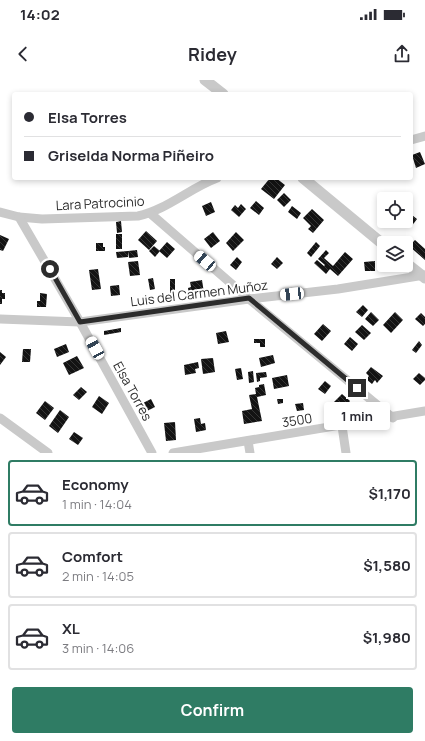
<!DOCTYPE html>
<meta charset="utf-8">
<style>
:root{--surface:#fff;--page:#f2f2f3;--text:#2b2b33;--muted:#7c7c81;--line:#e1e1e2;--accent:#2f7c64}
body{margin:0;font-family:Manrope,sans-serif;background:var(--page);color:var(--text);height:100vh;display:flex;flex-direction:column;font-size:15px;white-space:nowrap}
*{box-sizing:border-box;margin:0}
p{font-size:13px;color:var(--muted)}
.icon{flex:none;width:22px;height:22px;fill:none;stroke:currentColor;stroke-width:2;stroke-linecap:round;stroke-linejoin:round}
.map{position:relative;height:373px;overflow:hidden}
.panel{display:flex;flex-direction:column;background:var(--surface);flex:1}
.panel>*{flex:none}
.top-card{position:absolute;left:12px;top:12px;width:401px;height:88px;border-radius:4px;box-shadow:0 2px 6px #0003;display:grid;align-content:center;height:88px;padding:0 12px;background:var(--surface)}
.tools{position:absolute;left:377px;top:112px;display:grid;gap:8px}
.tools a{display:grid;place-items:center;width:36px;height:36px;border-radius:4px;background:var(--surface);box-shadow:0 2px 6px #0003;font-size:20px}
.end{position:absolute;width:18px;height:18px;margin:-9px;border:5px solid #2c2c2c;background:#fff;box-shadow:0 0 0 2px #fff}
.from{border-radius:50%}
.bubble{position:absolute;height:28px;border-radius:4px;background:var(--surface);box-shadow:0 2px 6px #0003;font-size:13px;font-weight:700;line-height:28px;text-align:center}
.car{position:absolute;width:12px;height:24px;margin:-12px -6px;border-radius:5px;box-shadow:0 0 3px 1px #0007;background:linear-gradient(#fff 24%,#345 0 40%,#fff 0 76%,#345 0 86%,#fff 0)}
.top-card b{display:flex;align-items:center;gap:14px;height:38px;font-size:15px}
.top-card b+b{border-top:1px solid var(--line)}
.top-card i{width:10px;height:10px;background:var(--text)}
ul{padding:7px 0 0;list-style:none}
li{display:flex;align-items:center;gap:12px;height:66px;margin:0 8px 6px;padding:0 4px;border:2px solid var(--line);border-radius:4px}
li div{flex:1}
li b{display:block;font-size:15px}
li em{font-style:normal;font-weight:700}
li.selected{border-color:var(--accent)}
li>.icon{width:36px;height:36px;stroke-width:1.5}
.button{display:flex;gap:8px;margin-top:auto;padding:8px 12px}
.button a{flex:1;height:46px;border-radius:4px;background:var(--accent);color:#fff;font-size:16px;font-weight:700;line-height:46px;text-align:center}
.status{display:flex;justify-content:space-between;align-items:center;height:28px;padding:0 20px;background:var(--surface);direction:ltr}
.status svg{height:11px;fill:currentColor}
header{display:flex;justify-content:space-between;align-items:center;height:52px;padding:0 12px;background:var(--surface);font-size:18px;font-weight:700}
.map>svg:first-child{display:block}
.building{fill:url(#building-back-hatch)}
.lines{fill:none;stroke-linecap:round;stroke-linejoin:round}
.minor{stroke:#c9c9c9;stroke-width:9}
.tertiary{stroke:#c9c9c9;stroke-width:11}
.route{stroke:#2c2c2c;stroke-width:5}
.labels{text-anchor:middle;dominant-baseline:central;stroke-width:4;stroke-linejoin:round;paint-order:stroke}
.street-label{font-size:13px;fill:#2c2c2c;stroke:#fff}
</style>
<div class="status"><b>14:02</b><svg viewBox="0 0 49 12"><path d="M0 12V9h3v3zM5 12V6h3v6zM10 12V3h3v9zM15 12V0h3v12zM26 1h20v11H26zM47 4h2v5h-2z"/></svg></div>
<header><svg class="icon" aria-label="back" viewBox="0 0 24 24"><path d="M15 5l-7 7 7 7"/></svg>Ridey<svg class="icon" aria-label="share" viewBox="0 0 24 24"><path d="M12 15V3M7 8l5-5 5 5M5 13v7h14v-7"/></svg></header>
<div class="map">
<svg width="425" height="373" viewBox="0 0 425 373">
<defs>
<pattern id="building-back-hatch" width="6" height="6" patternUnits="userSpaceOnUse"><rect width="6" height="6" fill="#131313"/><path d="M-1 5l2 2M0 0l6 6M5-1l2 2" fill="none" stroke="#363636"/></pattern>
</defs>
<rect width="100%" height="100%" fill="#fff"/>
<!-- building -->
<g class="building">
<polygon points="420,72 425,84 416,88 412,75"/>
<polygon points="270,98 276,98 285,105 274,119 261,109"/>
<polygon points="284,113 291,120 284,127 277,120"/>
<polygon points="256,121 264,128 259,135 250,128"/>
<polygon points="211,122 215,132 206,136 202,126"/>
<polygon points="241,124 246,129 239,137 231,130 235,125 238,128"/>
<polygon points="292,126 301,133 297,139 288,132"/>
<polygon points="312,129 324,140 313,153 308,149 311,146 303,138"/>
<polygon points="408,132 417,139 411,147 404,141 406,141 406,134"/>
<polygon points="121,141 122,152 117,153 116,142"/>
<polygon points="146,151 157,161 149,170 138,160"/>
<polygon points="213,152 220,161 211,168 204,159"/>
<polygon points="236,152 244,160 233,171 226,163"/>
<rect x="116" y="154" width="6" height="15"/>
<polygon points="0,155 9,159 3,171 0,170"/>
<polygon points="415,160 425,169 425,180 409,166"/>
<polygon points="167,162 175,169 167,178 159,171"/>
<polygon points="316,162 320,166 311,177 307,173"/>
<polygon points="96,163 103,163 103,167 105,167 105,171 96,171"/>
<polygon points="154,166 160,171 155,177 149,171"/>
<polygon points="137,170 138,177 129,178 128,171"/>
<polygon points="326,170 329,173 324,178 333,186 345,172 353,179 338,196 330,189 326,194 314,183 317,180 324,186 325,185 318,179"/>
<polygon points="128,171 128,177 117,178 116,172"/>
<polygon points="237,177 242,182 236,190 230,185"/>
<polygon points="277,177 283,183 277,189 271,184"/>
<polygon points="138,181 140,195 130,196 128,182"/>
<polygon points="375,181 375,191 365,191 364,182"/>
<polygon points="98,189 101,209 92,210 89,190"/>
<polygon points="153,198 155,209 150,210 148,199"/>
<rect x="170" y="199" width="5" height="14"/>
<polygon points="202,200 204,213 189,215 188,208 191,207 190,202"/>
<polygon points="119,205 120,215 111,216 110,206"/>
<polygon points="0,210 2,210 2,213 5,213 5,219 2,219 2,224 0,224"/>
<polygon points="40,213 47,214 46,227 37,227 37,221 40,221"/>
<polygon points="363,225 368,230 362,237 356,232"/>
<polygon points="371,232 379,240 373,246 365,239"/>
<polygon points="395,232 403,240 391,253 383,245"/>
<polygon points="421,233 425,237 425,244 423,246 415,239"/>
<polygon points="323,244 331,251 322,261 314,254"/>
<polygon points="362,245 371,253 364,260 355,252"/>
<polygon points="121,248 121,252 104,255 104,251"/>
<polygon points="226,251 229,262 218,264 216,253"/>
<polygon points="350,257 358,264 352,271 344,264"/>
<polygon points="254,259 265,259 265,267 260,267 260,263 254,263"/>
<polygon points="419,261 422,265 416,273 412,270"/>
<polygon points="66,264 69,272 57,277 54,269"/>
<polygon points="23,269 31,269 30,282 22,282"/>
<polygon points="0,272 6,277 0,285"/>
<polygon points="273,275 275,283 261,287 259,278"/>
<polygon points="77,276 84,288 69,295 63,283"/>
<polygon points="213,278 215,292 203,294 201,279"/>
<polygon points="198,282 199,288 195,289 196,293 185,295 184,285"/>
<polygon points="371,287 383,296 377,303 375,300 372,304 366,299 369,296 366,293"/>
<polygon points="241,288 243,299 237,300 235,289"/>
<polygon points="253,291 254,302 249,303 248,292"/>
<polygon points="266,292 267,297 260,298 260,301 257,302 256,293"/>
<polygon points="419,293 425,298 425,300 420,305 413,299"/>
<polygon points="287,295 289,306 274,309 272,298"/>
<polygon points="325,301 331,306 325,314 318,309"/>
<polygon points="264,304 266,315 257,317 262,341 244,344 242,331 252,329 249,315 256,314 255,308 259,307 259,305"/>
<polygon points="81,307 87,312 79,320 73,315"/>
<polygon points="342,314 350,321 342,331 333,323"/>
<polygon points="99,316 109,323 102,334 92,327"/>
<polygon points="151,319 155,327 147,331 143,323"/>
<polygon points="277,319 283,319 283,323 278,324"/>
<polygon points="45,321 54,328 45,340 36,333"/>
<polygon points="303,323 304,330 297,331 295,324"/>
<polygon points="60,330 69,337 58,353 49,346"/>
<polygon points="200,338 201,344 205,343 206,350 196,352 194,339"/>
<polygon points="175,342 176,360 166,361 164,343"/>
<polygon points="74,352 83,358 78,365 69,359"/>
</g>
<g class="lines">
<!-- minor -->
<g class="minor">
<polyline points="411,60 425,56"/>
<path d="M0,132L19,137L42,139L138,136C166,130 190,108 217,98"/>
<polyline points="151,134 249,219 393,338"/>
<polyline points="19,137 80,242 152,373"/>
<polyline points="0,239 80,242 249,219 338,209 425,195"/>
<polyline points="0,338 48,373"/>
<polyline points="342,346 346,373"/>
<polyline points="248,361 250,373"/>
<polyline points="173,373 425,331"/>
</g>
<!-- tertiary -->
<g class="tertiary">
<polyline points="205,0 223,14"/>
<polyline points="303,98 384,165"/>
<polyline points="406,183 425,198"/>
</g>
</g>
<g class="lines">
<!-- route -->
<polyline class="route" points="50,189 80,242 249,218 357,308"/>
</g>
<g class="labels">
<!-- street labels -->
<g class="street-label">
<text transform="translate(100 123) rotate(-3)">Lara Patrocinio</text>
<text transform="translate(199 213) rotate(-7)">Luis del Carmen Muñoz</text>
<text transform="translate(133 311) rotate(61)">Elsa Torres</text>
<text transform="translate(297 340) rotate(-9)">3500</text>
</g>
</g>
</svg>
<div class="tools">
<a><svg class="icon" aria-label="locate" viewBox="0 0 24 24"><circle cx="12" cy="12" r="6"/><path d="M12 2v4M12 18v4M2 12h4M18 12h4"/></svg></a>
<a><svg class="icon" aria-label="layers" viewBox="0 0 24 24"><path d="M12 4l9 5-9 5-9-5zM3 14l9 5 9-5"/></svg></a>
</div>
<i class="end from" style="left:50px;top:189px"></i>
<i class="end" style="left:357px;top:308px"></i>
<div class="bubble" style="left:324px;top:322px;width:66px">1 min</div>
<i class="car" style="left:205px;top:181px;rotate:311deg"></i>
<i class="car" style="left:292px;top:214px;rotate:264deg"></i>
<i class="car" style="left:95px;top:268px;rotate:331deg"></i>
<div class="top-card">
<b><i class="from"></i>Elsa Torres</b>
<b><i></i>Griselda Norma Piñeiro</b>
</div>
</div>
<section class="panel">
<ul>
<li class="selected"><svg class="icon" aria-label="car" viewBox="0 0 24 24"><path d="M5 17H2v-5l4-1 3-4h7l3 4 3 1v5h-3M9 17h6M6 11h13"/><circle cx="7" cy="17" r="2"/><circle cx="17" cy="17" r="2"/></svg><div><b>Economy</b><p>1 min · 14:04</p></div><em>$1,170</em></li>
<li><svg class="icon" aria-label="car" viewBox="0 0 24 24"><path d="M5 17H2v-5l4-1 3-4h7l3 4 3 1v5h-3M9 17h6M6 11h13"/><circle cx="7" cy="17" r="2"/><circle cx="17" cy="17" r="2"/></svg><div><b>Comfort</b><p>2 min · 14:05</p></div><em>$1,580</em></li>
<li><svg class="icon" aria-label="car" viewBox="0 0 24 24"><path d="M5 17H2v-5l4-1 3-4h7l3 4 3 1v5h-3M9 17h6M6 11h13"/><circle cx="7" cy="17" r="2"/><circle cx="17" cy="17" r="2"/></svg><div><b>XL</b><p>3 min · 14:06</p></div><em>$1,980</em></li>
</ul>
<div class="button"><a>Confirm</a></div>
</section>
